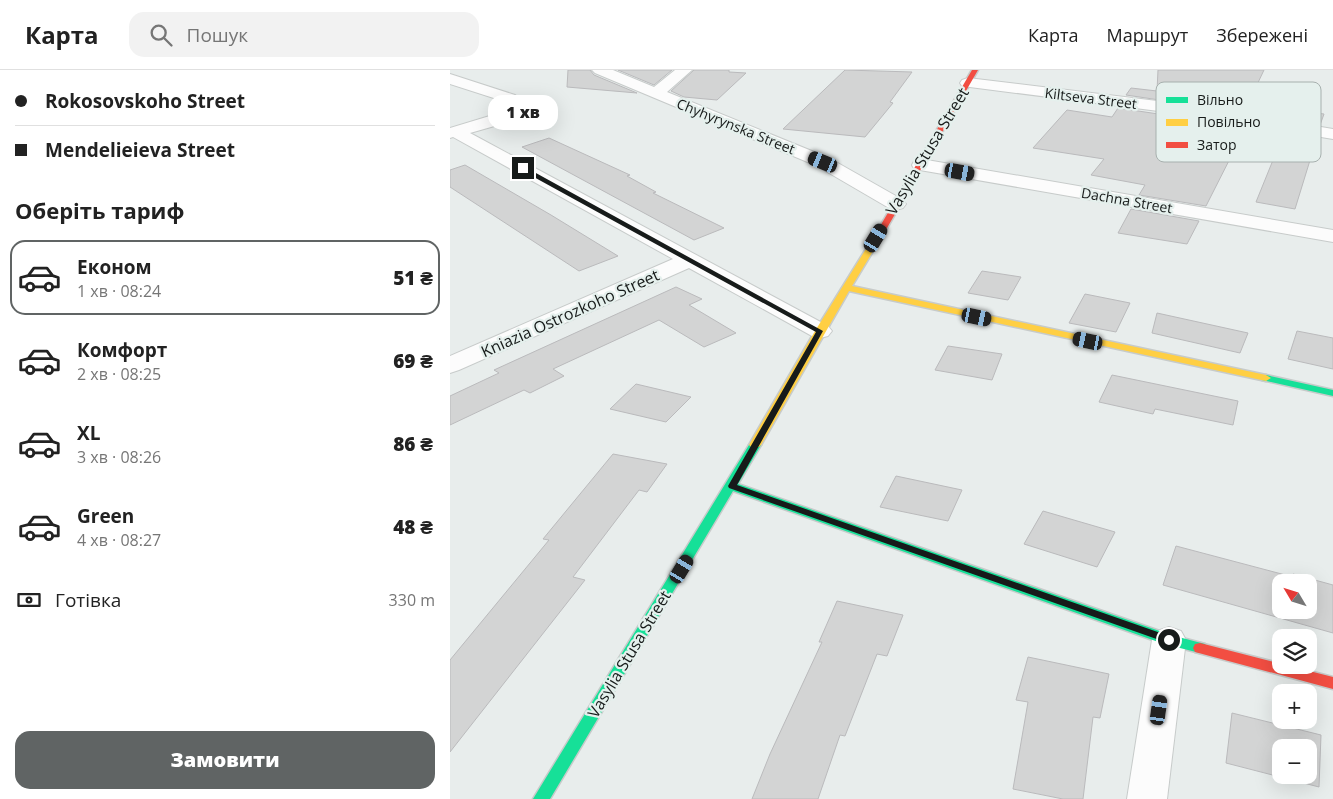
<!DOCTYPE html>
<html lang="uk">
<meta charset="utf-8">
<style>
:root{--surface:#fff;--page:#f2f2f2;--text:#222;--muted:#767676;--line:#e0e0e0;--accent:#606464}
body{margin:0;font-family:"Open Sans",sans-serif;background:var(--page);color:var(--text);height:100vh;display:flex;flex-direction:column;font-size:19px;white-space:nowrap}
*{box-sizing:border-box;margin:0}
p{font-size:16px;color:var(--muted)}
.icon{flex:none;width:28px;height:28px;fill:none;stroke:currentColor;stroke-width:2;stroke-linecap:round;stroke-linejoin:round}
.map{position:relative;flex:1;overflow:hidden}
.side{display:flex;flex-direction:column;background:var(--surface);width:450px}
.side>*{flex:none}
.hud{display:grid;align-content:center;height:110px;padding:0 15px;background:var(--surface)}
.needle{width:32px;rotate:308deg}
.tools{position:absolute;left:822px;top:504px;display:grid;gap:10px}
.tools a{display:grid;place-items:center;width:45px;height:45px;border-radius:10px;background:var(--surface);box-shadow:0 5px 20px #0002;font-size:25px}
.end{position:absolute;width:22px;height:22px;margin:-11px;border:6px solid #171b1a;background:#fff;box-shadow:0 0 0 2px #fff}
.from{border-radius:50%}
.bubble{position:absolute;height:35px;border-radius:15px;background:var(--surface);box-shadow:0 5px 20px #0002;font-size:16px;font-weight:800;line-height:35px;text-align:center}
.car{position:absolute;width:15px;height:30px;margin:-15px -8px;border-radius:6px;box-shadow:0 0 4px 1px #0007;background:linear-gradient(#222 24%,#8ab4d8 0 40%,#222 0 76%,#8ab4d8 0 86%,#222 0)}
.hud b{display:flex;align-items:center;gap:18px;height:48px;font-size:19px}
.hud b+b{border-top:1px solid var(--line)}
.hud i{width:12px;height:12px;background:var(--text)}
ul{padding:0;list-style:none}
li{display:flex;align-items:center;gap:15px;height:75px;margin:0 10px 8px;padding:0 5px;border:2px solid transparent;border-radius:15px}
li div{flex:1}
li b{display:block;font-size:19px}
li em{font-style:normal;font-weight:800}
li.active{border-color:var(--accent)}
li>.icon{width:45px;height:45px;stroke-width:1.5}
h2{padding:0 15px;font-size:22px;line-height:60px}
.pay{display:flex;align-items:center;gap:12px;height:55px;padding:0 15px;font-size:19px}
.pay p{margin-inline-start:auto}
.button{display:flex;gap:10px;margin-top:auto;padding:10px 15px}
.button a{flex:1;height:58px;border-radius:15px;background:var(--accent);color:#fff;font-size:20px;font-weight:800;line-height:58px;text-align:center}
header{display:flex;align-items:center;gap:30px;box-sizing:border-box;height:70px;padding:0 25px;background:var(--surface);border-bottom:1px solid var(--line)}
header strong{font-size:24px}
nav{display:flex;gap:28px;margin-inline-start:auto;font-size:18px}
.search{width:350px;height:45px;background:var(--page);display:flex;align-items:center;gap:12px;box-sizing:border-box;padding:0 18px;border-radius:15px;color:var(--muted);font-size:19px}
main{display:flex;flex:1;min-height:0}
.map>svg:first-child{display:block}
.building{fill:#d3d4d4;stroke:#bababc;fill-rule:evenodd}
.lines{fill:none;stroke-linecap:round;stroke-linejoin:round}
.street-casing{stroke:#c7cbca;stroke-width:2}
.fast-casing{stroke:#c7cbca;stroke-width:3}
.slow-casing{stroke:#c7cbca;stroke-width:3}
.jam-casing{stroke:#c7cbca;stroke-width:3}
.street{fill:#fcfcfc;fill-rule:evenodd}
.fast{fill:#16e098;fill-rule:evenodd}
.slow{fill:#ffcf43;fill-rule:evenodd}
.jam{fill:#f24e42;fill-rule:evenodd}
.route{fill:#171b1a}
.labels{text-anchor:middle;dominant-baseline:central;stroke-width:4.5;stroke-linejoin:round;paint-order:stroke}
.far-street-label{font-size:14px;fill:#171b1a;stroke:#e5f0ed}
.street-label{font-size:16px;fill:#171b1a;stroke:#e5f0ed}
.key{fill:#e5f0ed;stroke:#a7b0ae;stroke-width:1}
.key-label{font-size:14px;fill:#171b1a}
</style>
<header>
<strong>Карта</strong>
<div class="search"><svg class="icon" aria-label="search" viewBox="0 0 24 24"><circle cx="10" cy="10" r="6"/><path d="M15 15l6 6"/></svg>Пошук</div>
<nav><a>Карта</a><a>Маршрут</a><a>Збережені</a></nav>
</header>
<main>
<section class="side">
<div class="hud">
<b><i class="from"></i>Rokosovskoho Street</b>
<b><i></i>Mendelieieva Street</b>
</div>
<h2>Оберіть тариф</h2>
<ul>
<li class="active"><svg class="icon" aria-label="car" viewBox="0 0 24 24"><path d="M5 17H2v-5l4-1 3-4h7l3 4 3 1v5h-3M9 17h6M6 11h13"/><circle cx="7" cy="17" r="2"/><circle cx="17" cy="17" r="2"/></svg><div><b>Економ</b><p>1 хв · 08:24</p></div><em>51 ₴</em></li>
<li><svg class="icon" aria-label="car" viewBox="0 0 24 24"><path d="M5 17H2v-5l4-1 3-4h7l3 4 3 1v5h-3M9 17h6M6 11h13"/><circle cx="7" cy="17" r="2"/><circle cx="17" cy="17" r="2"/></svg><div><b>Комфорт</b><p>2 хв · 08:25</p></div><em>69 ₴</em></li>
<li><svg class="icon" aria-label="car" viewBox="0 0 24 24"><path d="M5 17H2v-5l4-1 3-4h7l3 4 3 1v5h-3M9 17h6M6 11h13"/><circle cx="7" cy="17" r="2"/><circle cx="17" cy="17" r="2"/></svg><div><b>XL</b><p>3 хв · 08:26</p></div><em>86 ₴</em></li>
<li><svg class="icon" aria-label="car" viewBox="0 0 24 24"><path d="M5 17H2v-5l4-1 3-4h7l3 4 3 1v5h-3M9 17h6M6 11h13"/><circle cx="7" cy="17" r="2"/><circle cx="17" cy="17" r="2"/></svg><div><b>Green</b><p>4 хв · 08:27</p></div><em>48 ₴</em></li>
</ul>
<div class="pay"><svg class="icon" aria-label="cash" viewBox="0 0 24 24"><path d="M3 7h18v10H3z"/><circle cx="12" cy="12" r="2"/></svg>Готівка<p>330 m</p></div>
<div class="button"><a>Замовити</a></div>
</section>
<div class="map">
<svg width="883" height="729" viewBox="0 0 883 729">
<rect width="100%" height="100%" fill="#e8edec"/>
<!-- building -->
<g class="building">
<polygon points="118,0 140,0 144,5 187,23 117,17"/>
<polygon points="168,0 222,0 204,15"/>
<polygon points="244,0 279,0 279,2 296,3 267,30 234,27 221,21"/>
<polygon points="395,0 462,2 440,32 443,33 415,67 333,59"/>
<polygon points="708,0 814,0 804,21 814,22 803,44 676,25 681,18 707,21"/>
<polygon points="668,38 796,57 756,136 689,125 695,115 641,105 654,89 583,78 617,40 662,47"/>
<polygon points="843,40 874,44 870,55 839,50"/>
<polygon points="834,63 865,68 863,74 865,74 845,139 806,132"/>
<polygon points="99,68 180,105 177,106 206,122 203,123 274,158 244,170 72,77"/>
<polygon points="15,95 101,145 168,186 129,201 0,117 0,100"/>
<polygon points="681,139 749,151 737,174 668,163"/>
<polygon points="532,201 571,207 558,230 518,223"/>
<polygon points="226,217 252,229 239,235 286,263 254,277 209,250 103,299 114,306 80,323 74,320 0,355 0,326 49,303 44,300"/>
<polygon points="635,224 680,233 666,262 619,253"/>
<polygon points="707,243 798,263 790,283 702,263"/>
<polygon points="847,261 883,268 883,299 838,289"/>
<polygon points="498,276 552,284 542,310 485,300"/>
<polygon points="662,305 788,331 783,355 705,339 703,344 649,332"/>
<polygon points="186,314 241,327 216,352 160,339"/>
<polygon points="163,384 217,394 197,422 189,420 123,507 135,510 0,682 0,590 99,470 93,469"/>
<polygon points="446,406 512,420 498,451 430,437"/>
<polygon points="593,441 665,462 647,497 574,474"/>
<path d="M726,476L843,507V504L883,515V563L713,515ZM831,512H859V540H831Z"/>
<polygon points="387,531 453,545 437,586 427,584 395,666 390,665 368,729 302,729 320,684 372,572 369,572"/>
<polygon points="578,587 659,604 650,648 643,647 633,729 613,729 563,719 578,632 566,630"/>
<path d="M782,643L871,665L869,717L776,693ZM831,678H859V705H831Z"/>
</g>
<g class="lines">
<!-- street casing -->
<g class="street-casing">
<g id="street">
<polygon points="142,0 163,0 204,17 225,0 242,0 217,22 379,88 453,130 456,134 453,138 446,140 439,138 367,96 145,3"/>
<polygon points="0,4 65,25 79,36 77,39 55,53 20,63 378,256 382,261 378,266 370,268 362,266 239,198 9,300 0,303 0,286 223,189 3,67 0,68 0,58 43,45 60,36 53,31 0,14"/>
<polygon points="518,8 732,34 883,59 883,69 732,44 512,16 510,13 512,10"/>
<polygon points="471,89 883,160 883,172 464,99 462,95 464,91"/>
<polygon points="719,557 731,561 736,570 717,729 677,729 702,570 707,561"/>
</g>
</g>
<!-- fast casing -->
<g class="fast-casing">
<g id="fast">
<polygon points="816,305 883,320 883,326 812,310 811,308"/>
<polygon points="305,372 311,375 288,414 721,565 755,574 757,578 755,582 750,583 714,574 283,421 100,729 83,729 299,375"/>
</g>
</g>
<!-- slow casing -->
<g class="slow-casing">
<polygon id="slow" points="433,155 437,158 402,216 816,305 821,308 816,311 399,221 311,375 309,377 301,377 299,375 365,261 429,158"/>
</g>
<!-- jam casing -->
<g class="jam-casing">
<g id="jam">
<polygon points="522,0 528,0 437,158 436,160 430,160 429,158"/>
<polygon points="750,573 883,607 883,619 745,582 743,578 745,574"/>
</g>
</g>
<!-- street -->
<use href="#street" class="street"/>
<!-- fast -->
<use href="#fast" class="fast"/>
<!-- slow -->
<use href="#slow" class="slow"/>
<!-- jam -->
<use href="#jam" class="jam"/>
</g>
<!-- route -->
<polygon class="route" points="71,97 75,97 373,261 287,415 722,567 722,572 715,572 279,418 278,416 366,262 71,100"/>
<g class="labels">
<!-- far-street labels -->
<g class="far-street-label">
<text transform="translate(641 28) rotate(7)">Kiltseva Street</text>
<text transform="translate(286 56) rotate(22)">Chyhyrynska Street</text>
<text transform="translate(677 130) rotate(10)">Dachna Street</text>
</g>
<!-- street labels -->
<g class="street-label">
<text transform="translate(477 81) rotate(-59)">Vasylia Stusa Street</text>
<text transform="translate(120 243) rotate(-24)">Kniazia Ostrozkoho Street</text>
<text transform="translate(179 584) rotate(-59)">Vasylia Stusa Street</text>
</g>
</g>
<!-- legend -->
<rect x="706" y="12" width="165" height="80" rx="8" class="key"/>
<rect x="716" y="27" width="22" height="6" fill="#16e098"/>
<rect x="716" y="49" width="22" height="7" fill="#ffcf43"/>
<rect x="716" y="72" width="22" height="6" fill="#f24e42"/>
<g class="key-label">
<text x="747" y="35">Вільно</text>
<text x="747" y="57">Повільно</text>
<text x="747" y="80">Затор</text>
</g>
</svg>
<div class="tools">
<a><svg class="needle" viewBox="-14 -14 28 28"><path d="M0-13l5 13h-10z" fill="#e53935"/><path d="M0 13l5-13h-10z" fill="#767676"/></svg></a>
<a><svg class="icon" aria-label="layers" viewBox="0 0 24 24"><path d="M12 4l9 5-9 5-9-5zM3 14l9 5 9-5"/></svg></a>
<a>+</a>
<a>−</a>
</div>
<i class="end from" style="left:719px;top:570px"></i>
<i class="end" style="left:73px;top:98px"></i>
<div class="bubble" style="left:38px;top:25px;width:70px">1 хв</div>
<i class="car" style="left:373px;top:92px;rotate:292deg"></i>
<i class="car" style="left:510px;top:102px;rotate:100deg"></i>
<i class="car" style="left:426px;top:168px;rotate:31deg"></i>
<i class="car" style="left:527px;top:247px;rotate:102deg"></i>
<i class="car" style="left:638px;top:271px;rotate:282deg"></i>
<i class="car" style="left:232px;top:499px;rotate:31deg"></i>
<i class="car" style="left:709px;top:640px;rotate:8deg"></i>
</div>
</main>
